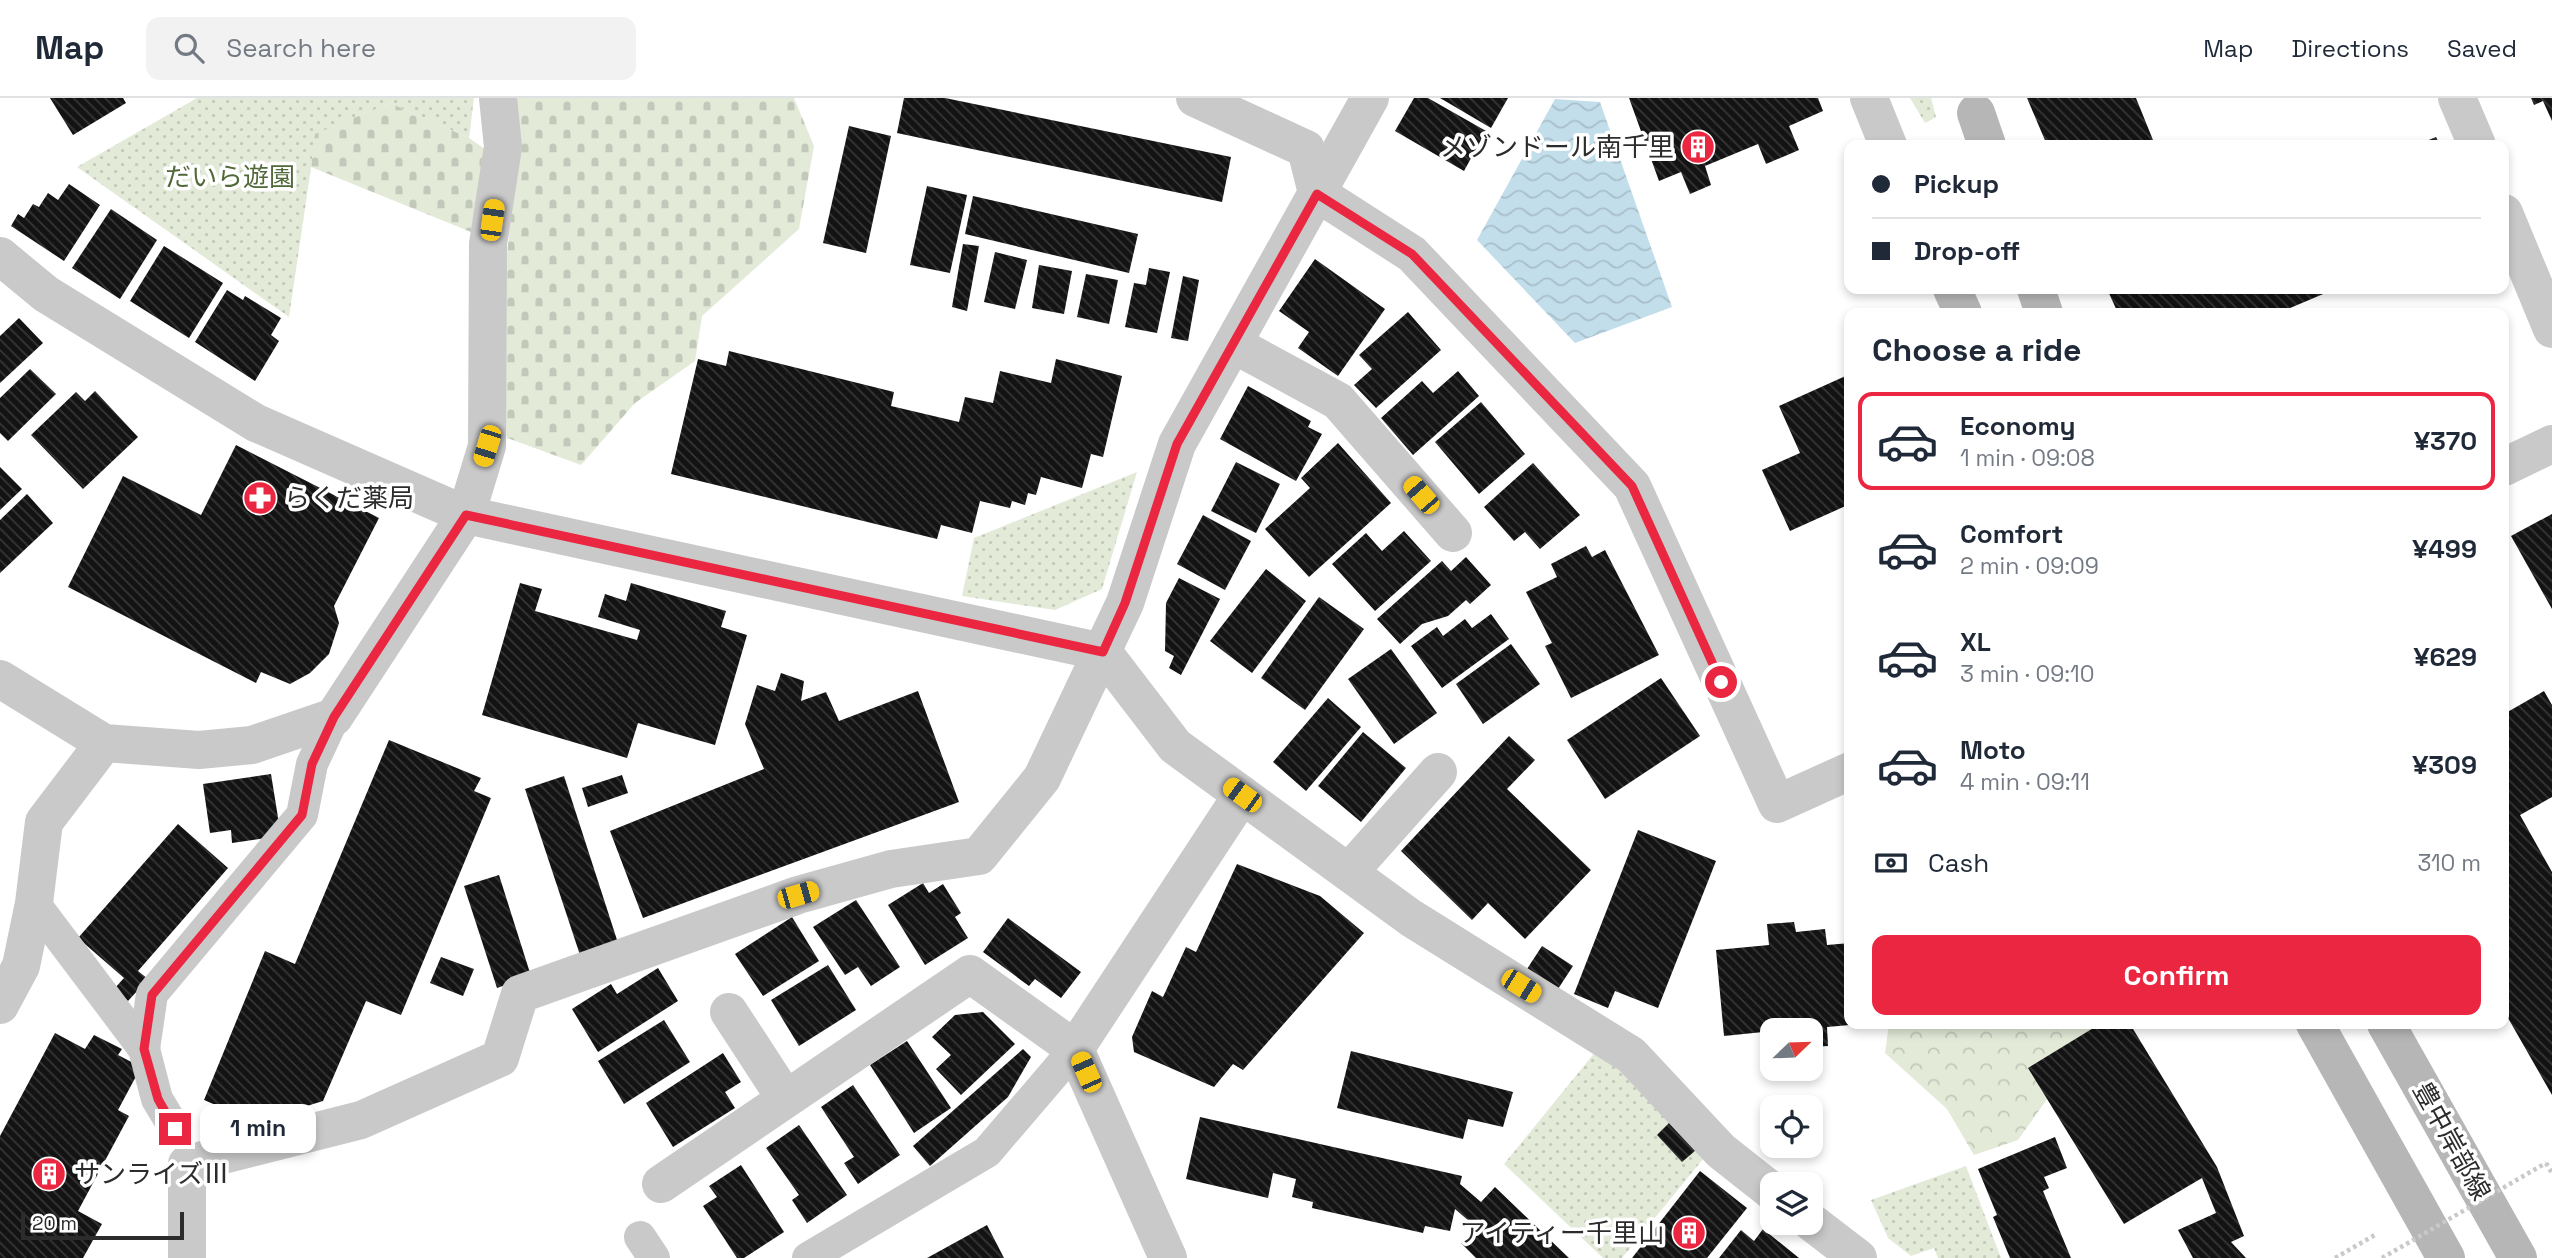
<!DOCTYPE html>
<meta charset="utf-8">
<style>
:root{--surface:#fff;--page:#f2f2f3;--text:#1f2937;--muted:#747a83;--line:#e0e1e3;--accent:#eb2640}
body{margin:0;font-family:"Space Grotesk","Noto Sans JP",sans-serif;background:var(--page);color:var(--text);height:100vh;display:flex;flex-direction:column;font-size:26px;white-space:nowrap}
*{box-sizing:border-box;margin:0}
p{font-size:23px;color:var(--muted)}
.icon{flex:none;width:38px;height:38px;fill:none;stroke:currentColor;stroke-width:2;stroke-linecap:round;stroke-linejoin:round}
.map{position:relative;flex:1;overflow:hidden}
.panel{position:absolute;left:1844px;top:210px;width:665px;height:721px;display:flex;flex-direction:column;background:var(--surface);border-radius:14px;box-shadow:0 4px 10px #0003}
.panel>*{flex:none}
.top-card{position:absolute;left:1844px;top:42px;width:665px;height:154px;border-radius:14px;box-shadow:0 4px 10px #0003;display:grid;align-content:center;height:154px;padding:0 28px;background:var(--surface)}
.needle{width:46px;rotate:67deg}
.fabs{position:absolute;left:1760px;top:920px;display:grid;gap:14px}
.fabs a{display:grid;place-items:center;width:63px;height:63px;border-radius:14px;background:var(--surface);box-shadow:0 4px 10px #0003;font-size:35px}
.scale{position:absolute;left:21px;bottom:18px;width:163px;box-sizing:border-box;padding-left:7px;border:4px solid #2c2c2c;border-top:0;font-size:19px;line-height:24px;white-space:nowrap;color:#2c2c2c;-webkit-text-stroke:5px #fff;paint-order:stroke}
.end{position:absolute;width:32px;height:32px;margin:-16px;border:9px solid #eb2640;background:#fff;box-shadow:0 0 0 4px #fff}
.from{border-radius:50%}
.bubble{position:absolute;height:49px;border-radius:14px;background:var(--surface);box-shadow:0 4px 10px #0003;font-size:23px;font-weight:800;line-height:49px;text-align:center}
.car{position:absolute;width:21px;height:42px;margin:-21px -10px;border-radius:9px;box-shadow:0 0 5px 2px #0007;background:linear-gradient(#f5c518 24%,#345 0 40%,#f5c518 0 76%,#345 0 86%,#f5c518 0)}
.top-card b{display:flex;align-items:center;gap:24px;height:66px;font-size:26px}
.top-card b+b{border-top:2px solid var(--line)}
.top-card i{width:18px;height:18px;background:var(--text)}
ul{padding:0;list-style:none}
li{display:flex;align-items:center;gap:21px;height:98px;margin:0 14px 10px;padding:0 14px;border:4px solid transparent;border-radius:14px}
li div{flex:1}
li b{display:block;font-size:26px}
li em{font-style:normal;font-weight:800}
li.active{border-color:var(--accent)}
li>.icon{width:63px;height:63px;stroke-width:1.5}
h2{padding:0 28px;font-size:32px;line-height:84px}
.pay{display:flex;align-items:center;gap:18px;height:77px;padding:0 28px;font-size:26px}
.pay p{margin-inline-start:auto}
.cta{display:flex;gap:14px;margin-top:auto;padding:14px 28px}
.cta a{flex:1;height:80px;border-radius:14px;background:var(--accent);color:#fff;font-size:28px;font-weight:800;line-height:80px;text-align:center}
header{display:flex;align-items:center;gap:42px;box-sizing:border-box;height:98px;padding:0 35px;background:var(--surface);border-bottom:2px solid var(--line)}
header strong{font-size:33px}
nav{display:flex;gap:38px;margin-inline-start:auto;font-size:24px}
.search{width:490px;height:63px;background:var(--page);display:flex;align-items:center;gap:18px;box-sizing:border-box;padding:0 24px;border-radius:14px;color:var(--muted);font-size:26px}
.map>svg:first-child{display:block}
.grass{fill:url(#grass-dots)}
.forest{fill:url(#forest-crowns)}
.cemetery{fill:url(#cemetery-stones)}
.water{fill:url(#water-waves)}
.building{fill:url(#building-back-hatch)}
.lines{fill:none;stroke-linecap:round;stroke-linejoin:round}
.path{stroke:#c9c9c9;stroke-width:4.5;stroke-dasharray:3.5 3.5;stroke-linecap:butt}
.lane{stroke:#c9c9c9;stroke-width:32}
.street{stroke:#c9c9c9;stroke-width:38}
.secondary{stroke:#b6b6b6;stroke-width:38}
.path-bridge{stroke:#c9c9c9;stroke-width:4.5;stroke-dasharray:3.5 3.5;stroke-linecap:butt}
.route{stroke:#eb2640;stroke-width:9}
.labels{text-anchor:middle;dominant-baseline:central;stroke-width:7;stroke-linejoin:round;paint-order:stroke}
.poi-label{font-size:26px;fill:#2c2c2c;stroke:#fff;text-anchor:end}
.park-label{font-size:26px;fill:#516838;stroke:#fff}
.street-label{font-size:26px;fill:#2c2c2c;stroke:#fff}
</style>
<header>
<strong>Map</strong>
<div class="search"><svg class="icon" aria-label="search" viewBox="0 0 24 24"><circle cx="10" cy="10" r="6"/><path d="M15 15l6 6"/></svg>Search here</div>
<nav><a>Map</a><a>Directions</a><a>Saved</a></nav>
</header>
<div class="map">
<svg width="2552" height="1160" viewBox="0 0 2552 1160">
<defs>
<pattern id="grass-dots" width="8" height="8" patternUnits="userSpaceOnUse" patternTransform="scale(1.75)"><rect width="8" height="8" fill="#e3ead8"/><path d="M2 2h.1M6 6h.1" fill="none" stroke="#c3c9ba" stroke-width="1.8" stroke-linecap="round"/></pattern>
<pattern id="forest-crowns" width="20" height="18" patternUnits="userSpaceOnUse" patternTransform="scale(1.75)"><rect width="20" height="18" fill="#e3ead8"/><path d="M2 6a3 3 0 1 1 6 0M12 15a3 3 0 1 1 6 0" fill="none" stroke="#c3c9ba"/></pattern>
<pattern id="cemetery-stones" width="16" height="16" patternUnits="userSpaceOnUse" patternTransform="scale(1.75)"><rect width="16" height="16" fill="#e3ead8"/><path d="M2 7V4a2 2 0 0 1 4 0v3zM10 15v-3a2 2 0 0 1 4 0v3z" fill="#c3c9ba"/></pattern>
<pattern id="water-waves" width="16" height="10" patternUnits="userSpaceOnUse" patternTransform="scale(1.75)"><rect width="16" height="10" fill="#c3deeb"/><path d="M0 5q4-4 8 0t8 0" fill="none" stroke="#a8bfca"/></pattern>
<pattern id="building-back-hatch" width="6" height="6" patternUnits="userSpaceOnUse" patternTransform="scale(1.75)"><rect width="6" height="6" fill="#131313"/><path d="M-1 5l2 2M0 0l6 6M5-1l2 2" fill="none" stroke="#363636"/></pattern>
</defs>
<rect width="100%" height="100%" fill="#fff"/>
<!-- grass -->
<g class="grass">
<polygon points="197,0 474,0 469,40 390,5 316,36 289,219 77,69"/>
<polygon points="1910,0 1931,0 1936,19 1925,25"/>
<polygon points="1137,374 1102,491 1055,512 962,498 974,440"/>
<polygon points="1596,953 1623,966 1708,1055 1622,1160 1603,1160 1504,1066"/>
<polygon points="1966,1068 2001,1160 1938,1160 1934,1150 1911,1158 1888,1140 1871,1102"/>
</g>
<!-- forest -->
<polygon class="forest" points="1889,926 2104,926 2055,962 2057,987 2018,1042 1974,1057 1947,1011 1885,955"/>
<!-- cemetery -->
<g class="cemetery">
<polygon points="515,0 794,0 814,48 799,131 702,218 695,263 635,305 581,367 507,340 499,243 517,50"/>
<polygon points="390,5 469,40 485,51 471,134 311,69 315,36"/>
</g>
<!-- water -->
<polygon class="water" points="1555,1 1600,4 1672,209 1575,245 1477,142"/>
<!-- building -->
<g class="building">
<polygon points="50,0 123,0 126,5 73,37"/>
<polygon points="904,0 945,0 1231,59 1222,104 897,35"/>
<polygon points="1414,0 1428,0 1486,33 1464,73 1395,33"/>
<polygon points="1440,0 1508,0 1491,30"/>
<polygon points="1629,0 1818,0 1823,13 1789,28 1799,52 1766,66 1758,46 1705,68 1711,87 1690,96 1681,74 1659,83"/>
<polygon points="2027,0 2136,0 2155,47 2047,47"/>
<polygon points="2531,0 2552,0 2552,23 2543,3 2534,7"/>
<polygon points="849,28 891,38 866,155 823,145"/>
<polygon points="2436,39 2440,47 2417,47"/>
<polygon points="69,86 100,107 64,163 11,128 18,116 24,120 33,106 39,109 48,95 58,102"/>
<polygon points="927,88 967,97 950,175 910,167"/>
<polygon points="973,98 1138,136 1129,175 965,136"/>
<polygon points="111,111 157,142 120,201 72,170"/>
<polygon points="963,146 979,148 967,213 952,209"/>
<polygon points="164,148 223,185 189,240 130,203"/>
<polygon points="995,154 1027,162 1015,211 984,204"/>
<polygon points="1315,161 1385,211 1338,278 1298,250 1309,234 1279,213"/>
<polygon points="1039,167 1072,173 1064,216 1032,210"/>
<polygon points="1149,170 1170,174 1157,235 1125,229 1134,185 1146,187"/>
<polygon points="1086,176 1118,182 1109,226 1077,219"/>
<polygon points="1183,178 1199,182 1188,243 1171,240"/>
<polygon points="2107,191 2335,191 2278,215 2118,215"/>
<polygon points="227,192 243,202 245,198 281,220 271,237 279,243 255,283 195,244"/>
<polygon points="1408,214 1441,252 1376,310 1354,287 1372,271 1359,257"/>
<polygon points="19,220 43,245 0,285 0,238"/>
<polygon points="729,253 894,294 891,308 959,324 965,299 993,305 1000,273 1051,285 1056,261 1122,278 1103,359 1091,356 1082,390 1041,379 1036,397 1028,395 1025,407 1012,403 1010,410 980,403 972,435 941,427 937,441 671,376 698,261 726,268"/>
<polygon points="30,271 56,296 8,343 0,335 0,300"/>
<polygon points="1458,273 1479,298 1413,357 1381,320 1422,283 1433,295"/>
<polygon points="1850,276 1850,406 1790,433 1762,372 1800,355 1779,308"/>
<polygon points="1248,288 1311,323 1308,329 1322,336 1296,383 1220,341"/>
<polygon points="95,293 138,339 83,391 31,337 76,294 85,303"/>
<polygon points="1481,304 1525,356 1479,396 1435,344"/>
<polygon points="1338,345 1391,405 1309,479 1265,431 1310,390 1301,380"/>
<polygon points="236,347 379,420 334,508 339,525 329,556 310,575 290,586 261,574 256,585 68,489 123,378 201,417"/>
<polygon points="1236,364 1280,386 1256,435 1211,413"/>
<polygon points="1533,365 1580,417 1540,451 1525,434 1514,443 1484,409"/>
<polygon points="0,369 22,391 0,412"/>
<polygon points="27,396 53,425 0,475 0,422"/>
<polygon points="2552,416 2552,511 2511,438"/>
<polygon points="1203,417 1251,443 1225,492 1177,466"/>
<polygon points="1404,433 1431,463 1375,513 1332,466 1366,435 1382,453"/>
<polygon points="1586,448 1592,459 1605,452 1659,557 1571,600 1545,548 1552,545 1526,494 1557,479 1551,466"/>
<polygon points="1466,459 1491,487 1470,506 1466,502 1448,518 1422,526 1400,546 1377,521 1442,463 1451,473"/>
<polygon points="1266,471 1306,503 1252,575 1210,543"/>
<polygon points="1179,480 1220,501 1181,577 1169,570 1174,558 1165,553 1166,505"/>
<polygon points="520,485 542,491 535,513 637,542 640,532 598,519 605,496 626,503 631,485 726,513 721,529 747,537 715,647 638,625 627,660 482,617"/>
<polygon points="1319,499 1364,531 1305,612 1261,580"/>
<polygon points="1491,516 1509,541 1442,590 1411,548 1437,529 1443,538 1465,521 1472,530"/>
<polygon points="1511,546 1540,586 1483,626 1456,586"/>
<polygon points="1391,551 1437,615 1394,646 1348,581"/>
<polygon points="781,575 804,583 801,603 826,594 839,623 918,593 959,704 643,820 610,733 764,671 745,626 757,587 775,593"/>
<polygon points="1661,580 1700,638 1605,701 1567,642"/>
<polygon points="2544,593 2552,607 2552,699 2520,717 2552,774 2552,997 2504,913 2504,616"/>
<polygon points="1328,600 1361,629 1306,693 1273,664"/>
<polygon points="1363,634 1406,670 1361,724 1318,688"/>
<polygon points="1509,638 1535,662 1507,691 1591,772 1525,841 1488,805 1472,822 1401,753"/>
<polygon points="389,642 481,680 474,693 491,700 401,917 366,903 323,1003 255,1024 204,1002 265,853 295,866"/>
<polygon points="271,676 281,738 232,745 231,732 210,735 203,686"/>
<polygon points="622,677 628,695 588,709 582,690"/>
<polygon points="564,678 618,845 580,857 525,691"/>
<polygon points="178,726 228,770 138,873 148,881 128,903 114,891 124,880 78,840"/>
<polygon points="1638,732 1716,763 1658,910 1615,893 1608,910 1574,896"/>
<polygon points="1237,766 1320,798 1364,835 1243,972 1233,966 1214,989 1134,954 1132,939 1152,893 1163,899 1186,849 1196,854"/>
<polygon points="499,777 531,878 497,890 464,788"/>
<polygon points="923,785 929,795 943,786 961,815 955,819 968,840 925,867 888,807"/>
<polygon points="856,802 900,869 871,888 858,869 845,877 813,829"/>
<polygon points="792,819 819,863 763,898 735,856"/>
<polygon points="1008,820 1081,874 1061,900 1035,881 1029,888 983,854"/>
<polygon points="1794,824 1796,834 1825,831 1827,847 1850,845 1850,927 1827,929 1828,948 1811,949 1811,933 1773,933 1724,938 1716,852 1769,847 1767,826"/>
<polygon points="1542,848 1573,868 1558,891 1527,871"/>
<polygon points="441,859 474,871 463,898 430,885"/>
<polygon points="828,867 856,912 799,948 771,902"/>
<polygon points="658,870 678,903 598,954 572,911 611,886 617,896"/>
<polygon points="983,914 1015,946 961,997 936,971 951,957 932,939 955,917"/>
<polygon points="664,922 690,964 624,1006 598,963"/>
<polygon points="2093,926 2130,926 2217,1069 2244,1138 2231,1144 2246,1160 2193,1160 2178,1132 2216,1115 2202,1080 2124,1126 2028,970 2095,929"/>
<polygon points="55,935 85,951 94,937 122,951 118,957 141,969 118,1012 129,1018 78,1113 102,1126 83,1160 0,1160 0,1038"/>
<polygon points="907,943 951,1010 914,1035 870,967"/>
<polygon points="1023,951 1031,959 1008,999 930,1068 913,1048"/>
<polygon points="1351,953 1513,994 1503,1029 1468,1021 1463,1041 1337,1010"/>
<polygon points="723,955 741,984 725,994 735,1010 673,1049 646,1005"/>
<polygon points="853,987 900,1057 858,1086 844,1065 854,1059 821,1009"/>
<polygon points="1200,1019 1462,1078 1460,1086 1481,1104 1495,1089 1569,1160 1476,1160 1461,1145 1476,1129 1455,1111 1450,1133 1425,1128 1423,1135 1312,1110 1313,1104 1292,1099 1296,1081 1273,1075 1268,1100 1186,1081"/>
<polygon points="1670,1024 1696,1052 1682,1064 1657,1037"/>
<polygon points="799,1027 847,1097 807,1125 792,1102 799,1097 766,1050"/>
<polygon points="2055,1039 2067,1070 2044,1079 2049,1090 2043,1093 2071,1160 2010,1160 1993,1119 1997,1117 1978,1071"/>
<polygon points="741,1067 784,1134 744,1160 737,1160 703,1108 717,1099 709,1088"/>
<polygon points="1700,1073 1747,1110 1707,1160 1632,1160"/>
<polygon points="987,1127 1004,1160 927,1160"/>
<polygon points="1763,1131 1799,1160 1719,1160 1741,1132 1754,1143"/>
</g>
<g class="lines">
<!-- path -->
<g class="path">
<polyline points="2546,1065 2552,1075"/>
<polyline points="2335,1160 2375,1137"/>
</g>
<!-- lane -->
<g class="lane">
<polyline points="34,805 144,951 157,1001 175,1031"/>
<polyline points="144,951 152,896 302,717 312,666 334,619"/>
<polyline points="640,1139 654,1160"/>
<polyline points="808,1160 987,1054 1075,951"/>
</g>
<!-- street -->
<g class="street">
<polyline points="1195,0 1306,51 1317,95 1412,156 1632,388 1777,706 1850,673"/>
<polyline points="1869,0 1888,47"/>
<polyline points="2457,0 2477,47"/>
<polyline points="2504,115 2552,231"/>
<polyline points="0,158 46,196 256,325 466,417 1103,554 1175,648 1411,820 1631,957 1721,1053 1773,1094"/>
<polyline points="1233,246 1338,303 1453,435"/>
<polyline points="2504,369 2552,346"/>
<polyline points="0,581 104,645 199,652 252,647 334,619 466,417 487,348 488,146 503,49 498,0"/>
<polyline points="1349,774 1438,674"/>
<polyline points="0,907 21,868 34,805 44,724 104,645"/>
<polyline points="729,914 785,1000"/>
<polyline points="1075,951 1242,697"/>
<polyline points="661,1086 970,876 1075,951 1168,1160"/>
<polyline points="1811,1124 1858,1160"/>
<polyline points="187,1160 187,1066 361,1022 500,960 520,896 798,797 891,771 979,758 1042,680 1125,505 1177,346 1370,0"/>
</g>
<!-- secondary -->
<g class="secondary">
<polyline points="1976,15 1987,47"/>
<polyline points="1952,191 1963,215"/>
<polyline points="2036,191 2044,215"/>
<polyline points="2315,926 2446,1160"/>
<polyline points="2386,926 2518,1160"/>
</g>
<!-- path-bridge -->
<polyline class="path-bridge" points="2382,1160 2546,1065"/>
</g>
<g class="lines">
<!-- route -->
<polyline class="route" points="175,1031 158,1001 144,951 152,897 302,717 312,666 334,619 466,417 1103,554 1125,505 1177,346 1317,96 1412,156 1632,388 1721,584"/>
</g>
<!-- icons -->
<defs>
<g id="building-disc" transform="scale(1.75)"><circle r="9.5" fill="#eb2640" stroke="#fff"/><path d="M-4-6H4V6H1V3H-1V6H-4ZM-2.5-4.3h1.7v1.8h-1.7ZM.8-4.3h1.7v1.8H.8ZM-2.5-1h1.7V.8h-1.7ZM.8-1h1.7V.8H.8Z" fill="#fff"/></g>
<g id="pharmacy-disc" transform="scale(1.75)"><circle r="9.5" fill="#eb2640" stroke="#fff"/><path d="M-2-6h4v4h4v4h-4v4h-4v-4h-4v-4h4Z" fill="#fff"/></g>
</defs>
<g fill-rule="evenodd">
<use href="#building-disc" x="1698" y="49"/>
<use href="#pharmacy-disc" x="260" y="400"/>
<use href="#building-disc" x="49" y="1076"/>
<use href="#building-disc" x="1689" y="1135"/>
</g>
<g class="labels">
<!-- poi labels -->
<g class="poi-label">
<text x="1674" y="49">メゾンドール南千里</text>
<text x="284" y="400" text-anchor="start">らくだ薬局</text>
<text x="74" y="1076" text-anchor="start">サンライズⅢ</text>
<text x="1664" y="1135">アイティー千里山</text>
</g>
<!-- park labels -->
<g class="park-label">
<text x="230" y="79">だいら遊園</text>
</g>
<!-- street labels -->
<g class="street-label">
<text transform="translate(2452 1043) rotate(61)">豊中岸部線</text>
</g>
</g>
</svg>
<div class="fabs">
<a><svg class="needle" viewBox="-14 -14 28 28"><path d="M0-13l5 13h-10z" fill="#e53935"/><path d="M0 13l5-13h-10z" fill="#747a83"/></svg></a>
<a><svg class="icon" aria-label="locate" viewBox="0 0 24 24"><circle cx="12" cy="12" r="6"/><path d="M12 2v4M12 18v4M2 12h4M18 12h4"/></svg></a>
<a><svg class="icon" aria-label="layers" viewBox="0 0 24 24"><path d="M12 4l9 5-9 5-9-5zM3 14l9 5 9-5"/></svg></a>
</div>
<div class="scale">20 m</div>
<i class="end from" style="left:1721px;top:584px"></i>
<i class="end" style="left:175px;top:1031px"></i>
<div class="bubble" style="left:200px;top:1006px;width:116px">1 min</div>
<i class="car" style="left:492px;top:122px;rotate:8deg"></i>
<i class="car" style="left:487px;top:348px;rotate:197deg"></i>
<i class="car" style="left:1421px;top:397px;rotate:319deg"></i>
<i class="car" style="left:1242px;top:697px;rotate:306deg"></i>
<i class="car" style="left:798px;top:797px;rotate:74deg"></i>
<i class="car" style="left:1521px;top:888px;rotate:122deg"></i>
<i class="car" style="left:1086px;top:974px;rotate:336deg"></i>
<div class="top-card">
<b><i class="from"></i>Pickup</b>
<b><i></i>Drop-off</b>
</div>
<section class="panel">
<h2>Choose a ride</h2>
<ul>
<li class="active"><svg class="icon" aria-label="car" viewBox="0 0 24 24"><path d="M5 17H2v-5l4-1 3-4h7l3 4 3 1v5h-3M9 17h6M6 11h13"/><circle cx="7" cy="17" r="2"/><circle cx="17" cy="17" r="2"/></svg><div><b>Economy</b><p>1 min · 09:08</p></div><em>¥370</em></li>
<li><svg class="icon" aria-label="car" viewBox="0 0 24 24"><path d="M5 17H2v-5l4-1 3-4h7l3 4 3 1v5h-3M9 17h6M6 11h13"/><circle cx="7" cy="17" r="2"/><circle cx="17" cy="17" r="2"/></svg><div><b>Comfort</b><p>2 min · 09:09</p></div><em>¥499</em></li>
<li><svg class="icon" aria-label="car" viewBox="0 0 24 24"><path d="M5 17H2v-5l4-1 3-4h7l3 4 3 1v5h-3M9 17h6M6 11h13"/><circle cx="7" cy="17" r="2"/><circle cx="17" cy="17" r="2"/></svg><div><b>XL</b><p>3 min · 09:10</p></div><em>¥629</em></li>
<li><svg class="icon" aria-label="car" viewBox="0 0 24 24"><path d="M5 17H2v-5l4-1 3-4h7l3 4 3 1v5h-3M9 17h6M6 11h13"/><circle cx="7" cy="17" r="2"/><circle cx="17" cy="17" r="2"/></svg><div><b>Moto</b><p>4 min · 09:11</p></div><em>¥309</em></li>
</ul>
<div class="pay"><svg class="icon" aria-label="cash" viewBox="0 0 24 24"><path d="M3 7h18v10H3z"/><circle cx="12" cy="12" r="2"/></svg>Cash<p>310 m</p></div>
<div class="cta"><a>Confirm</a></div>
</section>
</div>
